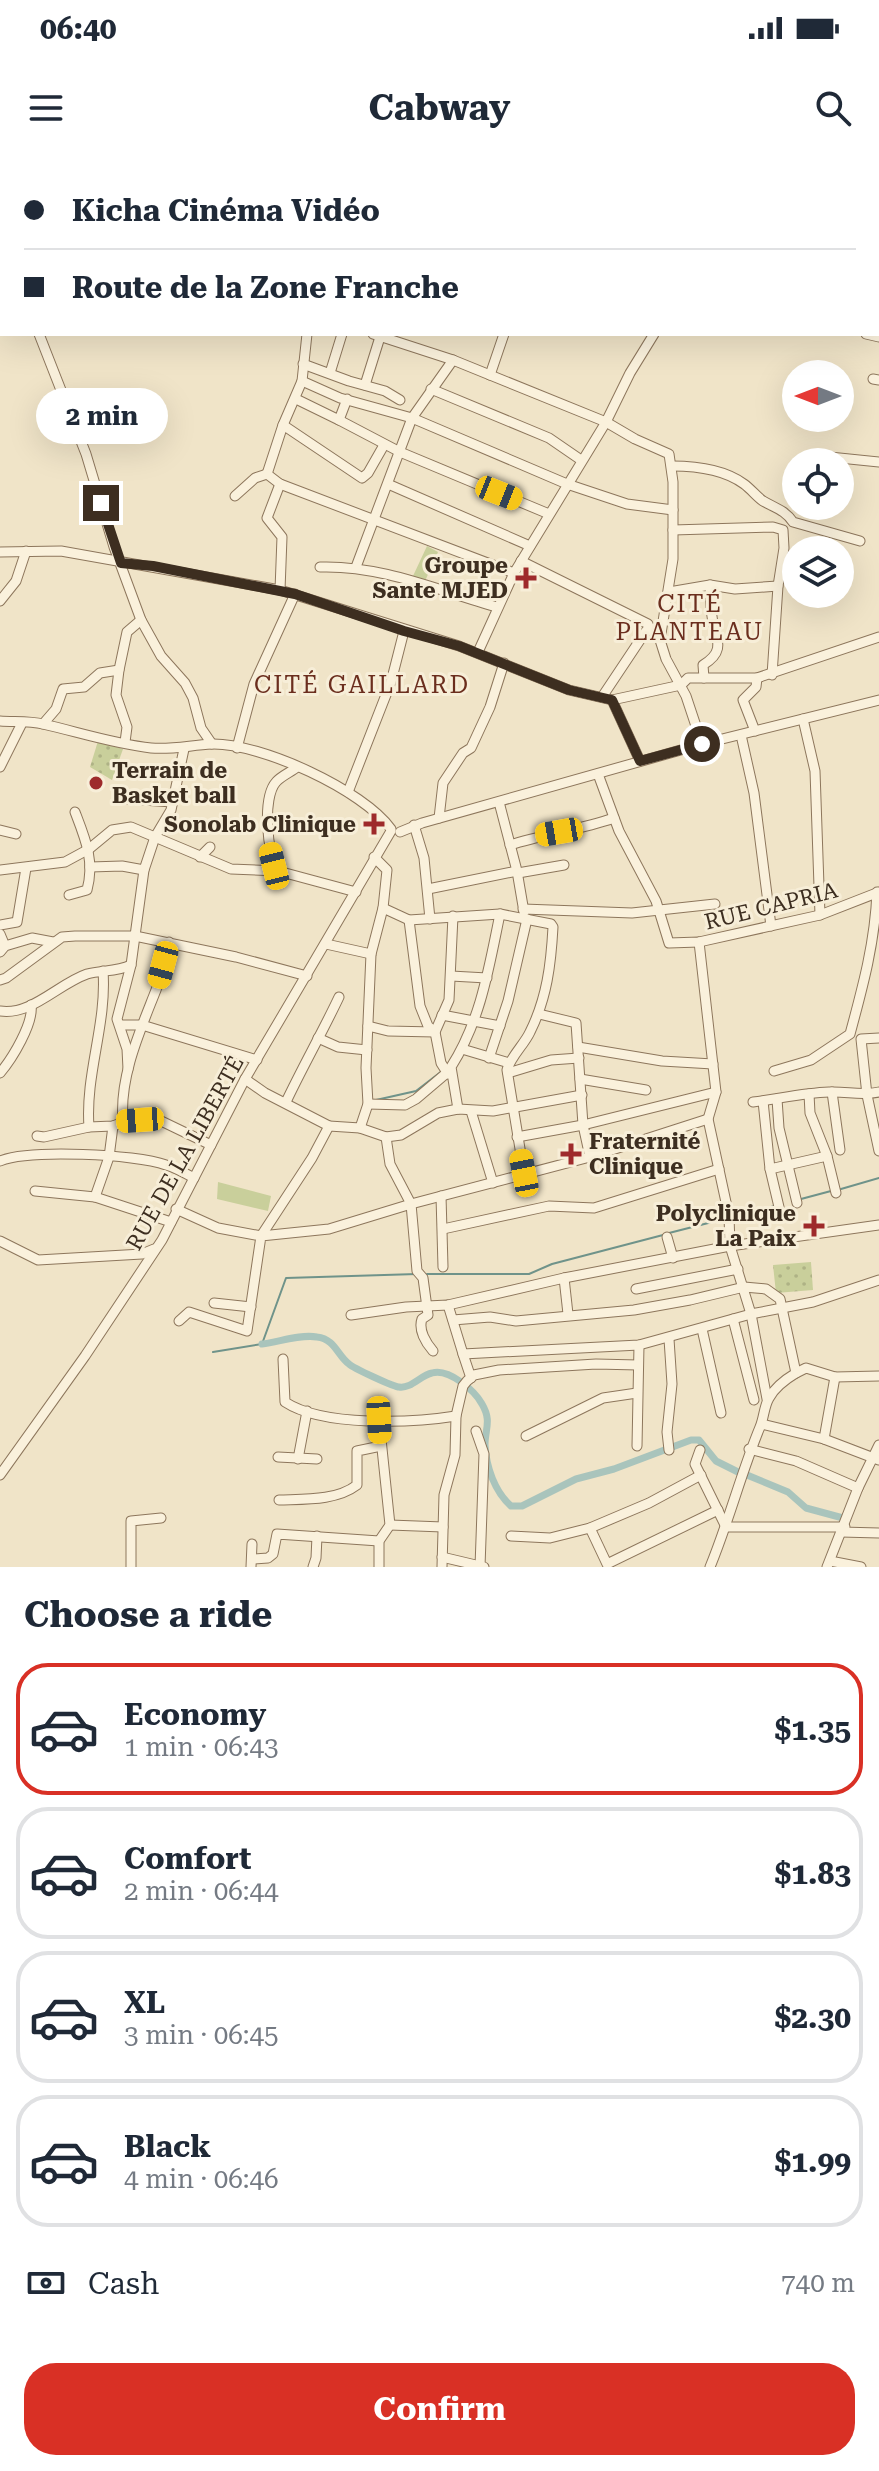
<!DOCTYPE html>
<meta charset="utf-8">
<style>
:root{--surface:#fff;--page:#f6f6f7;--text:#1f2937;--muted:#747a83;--line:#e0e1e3;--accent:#d93025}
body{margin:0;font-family:"Roboto Serif",serif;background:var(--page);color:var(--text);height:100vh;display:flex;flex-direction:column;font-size:30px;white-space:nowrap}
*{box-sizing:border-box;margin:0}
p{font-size:26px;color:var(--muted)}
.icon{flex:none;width:44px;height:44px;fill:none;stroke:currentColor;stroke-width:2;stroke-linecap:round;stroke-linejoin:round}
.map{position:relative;height:1407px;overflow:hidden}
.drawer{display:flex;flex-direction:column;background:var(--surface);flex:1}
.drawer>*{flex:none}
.top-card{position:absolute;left:0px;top:0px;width:880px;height:176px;box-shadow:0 8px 32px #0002;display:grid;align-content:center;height:176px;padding:0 24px;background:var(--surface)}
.needle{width:52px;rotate:270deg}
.fabs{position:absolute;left:782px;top:200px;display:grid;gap:16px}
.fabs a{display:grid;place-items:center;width:72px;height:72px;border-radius:50%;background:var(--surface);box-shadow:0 8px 32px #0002;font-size:40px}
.end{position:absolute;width:36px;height:36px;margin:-18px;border:10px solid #3d2e20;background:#fff;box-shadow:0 0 0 4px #fff}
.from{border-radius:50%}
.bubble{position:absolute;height:56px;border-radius:28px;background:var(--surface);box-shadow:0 8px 32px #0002;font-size:26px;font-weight:700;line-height:56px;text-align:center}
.car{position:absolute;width:24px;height:48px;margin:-24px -12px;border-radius:10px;box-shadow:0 0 6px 2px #0007;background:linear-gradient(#f5c518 24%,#345 0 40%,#f5c518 0 76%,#345 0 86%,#f5c518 0)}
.top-card b{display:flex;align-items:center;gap:28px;height:76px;font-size:30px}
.top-card b+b{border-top:2px solid var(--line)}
.top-card i{width:20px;height:20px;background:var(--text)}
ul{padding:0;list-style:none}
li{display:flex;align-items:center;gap:24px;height:132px;margin:0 16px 12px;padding:0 8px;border:4px solid var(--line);border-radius:32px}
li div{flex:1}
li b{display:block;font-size:30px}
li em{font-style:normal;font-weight:700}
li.selected{border-color:var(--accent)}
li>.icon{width:72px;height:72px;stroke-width:1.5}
h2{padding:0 24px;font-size:36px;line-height:96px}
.pay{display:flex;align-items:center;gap:20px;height:88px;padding:0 24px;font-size:30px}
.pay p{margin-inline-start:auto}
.primary-button{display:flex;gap:16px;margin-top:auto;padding:16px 24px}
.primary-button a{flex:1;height:92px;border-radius:32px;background:var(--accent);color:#fff;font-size:32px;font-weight:700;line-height:92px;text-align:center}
.status{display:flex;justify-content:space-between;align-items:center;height:56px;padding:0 40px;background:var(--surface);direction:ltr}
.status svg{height:22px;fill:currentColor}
header{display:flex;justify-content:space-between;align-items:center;height:104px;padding:0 24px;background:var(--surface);font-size:36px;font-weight:700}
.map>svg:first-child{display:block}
.park{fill:url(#park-dots)}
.pitch{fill:#c9cf9b}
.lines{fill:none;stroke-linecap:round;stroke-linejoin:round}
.stream{stroke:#6f938a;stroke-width:2}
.canal{stroke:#a9c4bc;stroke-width:7}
.minor-casing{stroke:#8d765c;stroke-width:11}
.minor{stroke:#faf1dc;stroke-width:9}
.route{stroke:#3d2e20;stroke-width:10}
.poi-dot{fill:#9e2a2b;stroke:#f7eed8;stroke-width:3}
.labels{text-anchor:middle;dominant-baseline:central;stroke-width:6;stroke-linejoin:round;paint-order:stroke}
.poi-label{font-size:22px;font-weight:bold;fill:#3d2e20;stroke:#f7eed8;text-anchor:end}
.street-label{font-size:22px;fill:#3d2e20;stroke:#f7eed8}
.neighbourhood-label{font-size:24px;letter-spacing:2px;fill:#6b2e1e;stroke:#f7eed8}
</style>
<div class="status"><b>06:40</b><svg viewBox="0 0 49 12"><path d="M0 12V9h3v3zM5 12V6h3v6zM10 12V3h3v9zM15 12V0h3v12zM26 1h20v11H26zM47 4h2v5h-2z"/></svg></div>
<header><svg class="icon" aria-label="menu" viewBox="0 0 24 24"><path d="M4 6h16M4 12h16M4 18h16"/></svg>Cabway<svg class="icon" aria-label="search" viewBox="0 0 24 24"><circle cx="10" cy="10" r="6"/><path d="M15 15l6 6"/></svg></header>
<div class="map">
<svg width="879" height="1407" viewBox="0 0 879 1407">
<defs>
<pattern id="park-dots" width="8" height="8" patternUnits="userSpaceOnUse" patternTransform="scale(2)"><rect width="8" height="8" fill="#c9cf9b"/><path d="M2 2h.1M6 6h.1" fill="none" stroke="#aeb285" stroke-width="1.8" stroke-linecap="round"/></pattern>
</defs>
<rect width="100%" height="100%" fill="#f0e4c8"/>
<!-- park -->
<g class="park">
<polygon points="98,581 123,589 112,620 90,607"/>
<polygon points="811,1102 813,1130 776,1133 773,1105"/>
</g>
<!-- pitch -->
<g class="pitch">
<polygon points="427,386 438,392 425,421 413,416"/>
<polygon points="218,1022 271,1036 268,1051 217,1039"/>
</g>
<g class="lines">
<!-- stream -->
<g class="stream">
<polyline points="376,940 416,931 442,911"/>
<polyline points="841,1029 879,1018"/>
<polyline points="801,1039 831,1031"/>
<polyline points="734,1056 775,1046"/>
<polyline points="669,1073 724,1059"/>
<polyline points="427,1114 529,1114 552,1104 663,1075"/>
<polyline points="213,1192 262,1184 286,1118 417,1114"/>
</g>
<!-- canal -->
<g class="canal">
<path d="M262,1184C279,1182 300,1174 317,1177C335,1179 337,1195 349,1204C353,1208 394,1227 399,1227C411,1229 421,1215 432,1213C449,1208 475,1231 482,1244C492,1261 485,1269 485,1285C486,1307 495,1332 511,1346H522L576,1319L614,1309L691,1280H699L716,1301L740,1313"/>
<polyline points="747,1315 788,1332 806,1348 843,1358"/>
</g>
<!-- minor casing -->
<g class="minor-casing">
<g id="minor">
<polyline points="401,0 401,2"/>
<polyline points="462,0 463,2"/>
<polyline points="716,0 722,2"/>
<polyline points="495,2 495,0"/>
<polyline points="645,2 645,0"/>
<polyline points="758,2 760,0"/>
<polyline points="844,2 845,0"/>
<polyline points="0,74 2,79"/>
<polyline points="878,85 879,82"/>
<polyline points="39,174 86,294 114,387 141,460 161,496 185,523 193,538 201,568 212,584"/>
<polyline points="373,174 453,200 606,262 635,279 669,294 673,322 673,399 660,480 666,499 686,536 702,584"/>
<polyline points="866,174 879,177"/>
<polyline points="303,204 349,221 385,231 400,240"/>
<polyline points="330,213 342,174"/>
<polyline points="490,215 504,174"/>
<polyline points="873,219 879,220"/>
<polyline points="302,221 340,238 412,258 567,324 627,344 673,350"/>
<polyline points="365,225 380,177"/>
<polyline points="431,229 549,278 581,300"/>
<polyline points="296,239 339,260 347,239"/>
<polyline points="339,260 400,292 549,354"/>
<polyline points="283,265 362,318 368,313 384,285"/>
<polyline points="820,296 879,302"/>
<path d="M672,306C696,306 725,310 744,324C751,329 756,336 763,341C775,348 785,350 793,362L860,381"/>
<polyline points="267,314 280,324 514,413"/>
<polyline points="267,314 283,265 302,221 307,174"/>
<polyline points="280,324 267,358 282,377 280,430"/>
<polyline points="388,324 530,386"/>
<polyline points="235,336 255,318 267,314"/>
<polyline points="673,370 773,367 783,370 784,388 778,426 772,515"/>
<polyline points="0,392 61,391 280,430 459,486 569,530 612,540 681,525 688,518 757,518 879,477"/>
<polyline points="521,401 648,464 650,469"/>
<path d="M320,407C382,405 439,431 497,447"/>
<polyline points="356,407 412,258 453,200"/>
<polyline points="669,432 710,425 735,429 778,426"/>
<polyline points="0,441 16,421 26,391"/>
<polyline points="478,492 514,413 606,262 630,213 654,174"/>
<path d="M704,518L703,505C721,494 720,485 714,466C710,454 711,438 710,425"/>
<polyline points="602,537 646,471 654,470"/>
<polyline points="612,540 640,601"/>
<polyline points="803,559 815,611 820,755"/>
<path d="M0,561C14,562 30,561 43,564C78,572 115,584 151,588C172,590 191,585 212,584C261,583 363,630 391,669"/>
<polyline points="43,564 56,549 63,529 84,527 100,513 119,510"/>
<polyline points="755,571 743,540 756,527 757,518"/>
<polyline points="741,575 754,633 771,766"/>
<polyline points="125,582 127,567 116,535 119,510 127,472 141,460"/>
<polyline points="237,588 254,524 295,434"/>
<polyline points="0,607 22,563"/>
<polyline points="598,614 619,671 656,741 669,783 699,782 820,755 879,732"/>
<polyline points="348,632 391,522 404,471"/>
<polyline points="126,639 173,642"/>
<polyline points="499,642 517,711 524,752"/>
<polyline points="439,658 443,623 463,593 471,588 490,547 504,503"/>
<polyline points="414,665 424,698 430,759"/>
<polyline points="0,670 16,674"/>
<polyline points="400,672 422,663 702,584 879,540"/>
<path d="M510,685C544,674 580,670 614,658"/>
<polyline points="200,697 210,687"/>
<polyline points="90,707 122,706 144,710"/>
<polyline points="0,710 65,702 89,689 112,670 131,667 231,709 278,711 356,732"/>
<path d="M278,711C267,694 262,638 276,622C281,616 291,612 297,607"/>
<polyline points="518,713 564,705"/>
<polyline points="428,729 517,711"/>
<path d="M69,735L87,730C95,701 85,678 75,652"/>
<path d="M383,748L409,760L500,754L551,764L553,767C551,804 547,838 530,872C524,885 511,896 507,910L524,1013"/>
<polyline points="523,749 632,753 715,744"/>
<polyline points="409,760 420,846 428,866 435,872 441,903 448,914"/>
<polyline points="0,765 17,762 26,708"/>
<polyline points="0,774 5,786"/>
<polyline points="699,782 716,932 708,959 729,1056 730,1086 751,1154 767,1239"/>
<polyline points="326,784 371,794"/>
<polyline points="0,792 5,786 32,778 53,782"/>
<polyline points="451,816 487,818"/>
<polyline points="0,820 6,818 62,777 75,776 135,776 236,797 307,816"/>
<path d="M0,851C31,856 58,824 87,814C101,810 117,812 131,805"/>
<polyline points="539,854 576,863 583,965 590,997"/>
<polyline points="442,855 500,866"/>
<polyline points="120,865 142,865 257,900"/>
<polyline points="368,866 388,871 435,872 449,840 453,756"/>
<polyline points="318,878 338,887 367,890"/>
<polyline points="879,878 861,879 867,935 879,991"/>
<polyline points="578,887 662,901 713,904"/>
<polyline points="462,889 509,903"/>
<polyline points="489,898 508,841 527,759"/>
<polyline points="128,909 127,889 117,859 131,805 144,710 155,677 171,650 184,589"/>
<path d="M774,911L811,900L850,874C863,826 875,782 877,732"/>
<path d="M0,913C12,899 34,863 31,845"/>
<polyline points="508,913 551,900 579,898"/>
<polyline points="580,919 646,930"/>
<polyline points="832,932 840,990"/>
<polyline points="809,934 810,953 827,996 836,1033"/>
<polyline points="777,939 779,968 797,1043"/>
<polyline points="763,941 770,1009 779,1047"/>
<path d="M286,942C303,906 322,873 339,837"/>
<path d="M753,942C778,939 803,933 829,932C846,931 862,936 879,932"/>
<polyline points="368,944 405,945 416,939 449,911"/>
<path d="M458,949L451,907C481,860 489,807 500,754"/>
<polyline points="471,951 493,1023"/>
<path d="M123,962C119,917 140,871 156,830C162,815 164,798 169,782"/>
<polyline points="329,966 360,968 386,977 401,975 438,953 458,949 493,951 582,935"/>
<path d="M89,967C85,914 107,864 103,811"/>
<polyline points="360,968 368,944 366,908 371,794 383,748 387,710 374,697"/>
<polyline points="37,976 44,977 89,967 113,966 123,962 157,959 211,985"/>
<path d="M386,977L390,1004L411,1044L417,1111L423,1118L428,1155L422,1159C418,1170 426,1183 433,1191"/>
<polyline points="517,977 583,965 716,932"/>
<path d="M0,1001C30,989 135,994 166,1005C176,1008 185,1013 194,1018"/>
<polyline points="770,1009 827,996"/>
<polyline points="35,1031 95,1037 171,1062"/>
<polyline points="441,1036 443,1107"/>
<polyline points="95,1037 109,997 113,966"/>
<polyline points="176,1049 218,1068 261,1076 312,998 329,966 265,933 245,919"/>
<polyline points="443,1069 549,1046 594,1048 719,1009"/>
<polyline points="667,1077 673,1098"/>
<polyline points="0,1081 38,1100 142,1094 154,1089"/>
<polyline points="564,1118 568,1154"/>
<polyline points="636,1129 738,1109"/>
<polyline points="214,1143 251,1147"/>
<polyline points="448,1145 463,1194 639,1185 751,1154 813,1142 879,1120"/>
<polyline points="351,1155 406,1147 448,1145 564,1118 730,1086 879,1065"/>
<polyline points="733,1159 754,1240"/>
<path d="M453,1160L490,1157L516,1161L634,1150L690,1140L744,1127L766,1129L780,1139L796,1213C786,1219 775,1227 769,1238C764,1246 764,1258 760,1267C741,1313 729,1361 710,1407"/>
<polyline points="179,1161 189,1152 247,1171 261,1076 329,1069 411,1044 590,997 708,959"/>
<polyline points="702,1169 721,1253"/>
<polyline points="669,1179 672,1224 667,1272 669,1290"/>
<polyline points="463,1194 471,1218"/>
<path d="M283,1199L285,1242C323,1267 412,1263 456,1256"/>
<polyline points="796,1213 806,1208 835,1217 879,1216"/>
<polyline points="762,1264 824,1279 879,1300"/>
<polyline points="476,1271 484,1294 480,1407"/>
<polyline points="526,1276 603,1238 637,1233"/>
<polyline points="824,1279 835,1217"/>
<polyline points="637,1286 639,1185"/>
<polyline points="749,1289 796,1301 858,1328"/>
<polyline points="700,1290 695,1304 726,1367 845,1367"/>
<polyline points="278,1297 317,1299"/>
<polyline points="298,1299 307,1251"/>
<polyline points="0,1315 85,1196 162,1080 245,919 391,671"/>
<path d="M279,1340C304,1339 336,1341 357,1325V1291L381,1286"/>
<polyline points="390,1365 443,1367"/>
<polyline points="590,1368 649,1343 701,1315"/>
<polyline points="841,1372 879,1373"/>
<polyline points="511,1376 550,1378 590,1368 607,1404 718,1350"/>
<polyline points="442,1397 484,1407"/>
<polyline points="253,1399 268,1398 273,1394 277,1374 379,1381"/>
<polyline points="830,1401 861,1407"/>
<polyline points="131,1407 131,1361 161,1358"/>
<polyline points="251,1407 252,1384"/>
<polyline points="313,1407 316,1398 317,1376"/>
<polyline points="379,1407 379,1381 390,1365 379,1260"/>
<polyline points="442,1407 444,1335 455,1295 456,1256 463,1226 467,1221 474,1215 499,1210 596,1204 638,1205"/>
<polyline points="827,1407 858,1328 879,1285"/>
</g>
</g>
<!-- minor -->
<use href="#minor" class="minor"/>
</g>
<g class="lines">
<!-- route -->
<polyline class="route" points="101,343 121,403 153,406 295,434 404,471 459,486 569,530 612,540 640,601 702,584"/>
</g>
<!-- markers -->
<g class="poi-dot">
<path d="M522 406h8v8h8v8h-8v8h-8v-8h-8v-8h8z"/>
<circle cx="96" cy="623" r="8"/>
<path d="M370 652h8v8h8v8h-8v8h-8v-8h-8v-8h8z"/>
<path d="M567 982h8v8h8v8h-8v8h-8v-8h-8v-8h8z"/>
<path d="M810 1054h8v8h8v8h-8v8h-8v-8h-8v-8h8z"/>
</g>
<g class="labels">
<!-- poi labels -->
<g class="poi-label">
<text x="508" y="405">Groupe<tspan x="508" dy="25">Sante MJED</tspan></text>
<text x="112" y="610" text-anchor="start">Terrain de<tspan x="112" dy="25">Basket ball</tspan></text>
<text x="356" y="664">Sonolab Clinique</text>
<text x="589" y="981" text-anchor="start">Fraternité<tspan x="589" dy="25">Clinique</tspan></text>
<text x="796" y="1053">Polyclinique<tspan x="796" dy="25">La Paix</tspan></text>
</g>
<!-- street labels -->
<g class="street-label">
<text transform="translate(771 746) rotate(-14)">RUE CAPRIA</text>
<text transform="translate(185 993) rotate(-61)">RUE DE LA LIBERTÉ</text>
</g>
<!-- neighbourhood labels -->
<g class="neighbourhood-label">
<text x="690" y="444">CITÉ<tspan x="690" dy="28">PLANTEAU</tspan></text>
<text x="362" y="525">CITÉ GAILLARD</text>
</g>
</g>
</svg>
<div class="fabs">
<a><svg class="needle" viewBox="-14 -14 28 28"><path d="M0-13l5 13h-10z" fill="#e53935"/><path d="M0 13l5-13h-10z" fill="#747a83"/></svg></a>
<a><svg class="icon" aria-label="locate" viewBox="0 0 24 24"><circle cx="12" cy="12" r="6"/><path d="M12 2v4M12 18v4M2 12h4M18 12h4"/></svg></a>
<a><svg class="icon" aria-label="layers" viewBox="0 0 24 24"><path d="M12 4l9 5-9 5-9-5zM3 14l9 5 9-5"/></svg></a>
</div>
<i class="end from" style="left:702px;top:584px"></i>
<i class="end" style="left:101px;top:343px"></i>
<div class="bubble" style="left:36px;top:228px;width:132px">2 min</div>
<i class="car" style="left:499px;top:333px;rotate:112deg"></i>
<i class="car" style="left:559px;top:672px;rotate:260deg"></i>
<i class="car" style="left:274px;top:706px;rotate:346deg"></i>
<i class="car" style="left:163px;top:805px;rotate:195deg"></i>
<i class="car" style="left:140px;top:960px;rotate:266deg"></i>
<i class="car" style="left:524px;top:1013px;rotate:349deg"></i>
<i class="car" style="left:379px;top:1260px;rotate:177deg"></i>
<div class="top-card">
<b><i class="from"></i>Kicha Cinéma Vidéo</b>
<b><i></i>Route de la Zone Franche</b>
</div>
</div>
<section class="drawer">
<h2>Choose a ride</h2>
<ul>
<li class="selected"><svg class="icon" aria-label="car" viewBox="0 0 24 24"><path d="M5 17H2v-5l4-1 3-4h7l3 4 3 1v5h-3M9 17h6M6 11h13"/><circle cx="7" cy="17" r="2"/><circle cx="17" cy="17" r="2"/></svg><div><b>Economy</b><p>1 min · 06:43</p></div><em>$1.35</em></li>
<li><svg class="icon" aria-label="car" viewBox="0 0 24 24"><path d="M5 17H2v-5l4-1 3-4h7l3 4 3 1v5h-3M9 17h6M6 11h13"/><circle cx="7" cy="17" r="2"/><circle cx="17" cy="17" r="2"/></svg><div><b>Comfort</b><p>2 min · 06:44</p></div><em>$1.83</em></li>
<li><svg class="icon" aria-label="car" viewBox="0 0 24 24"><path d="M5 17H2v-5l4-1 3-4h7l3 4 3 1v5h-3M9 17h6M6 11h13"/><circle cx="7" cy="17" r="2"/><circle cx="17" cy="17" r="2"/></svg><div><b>XL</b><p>3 min · 06:45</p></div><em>$2.30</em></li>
<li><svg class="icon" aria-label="car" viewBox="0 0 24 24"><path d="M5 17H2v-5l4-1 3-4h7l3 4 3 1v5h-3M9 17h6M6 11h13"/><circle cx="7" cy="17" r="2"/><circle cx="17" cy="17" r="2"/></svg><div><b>Black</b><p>4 min · 06:46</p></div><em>$1.99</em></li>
</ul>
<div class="pay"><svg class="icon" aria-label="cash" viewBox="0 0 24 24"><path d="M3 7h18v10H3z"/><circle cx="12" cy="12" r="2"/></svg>Cash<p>740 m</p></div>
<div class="primary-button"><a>Confirm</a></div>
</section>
